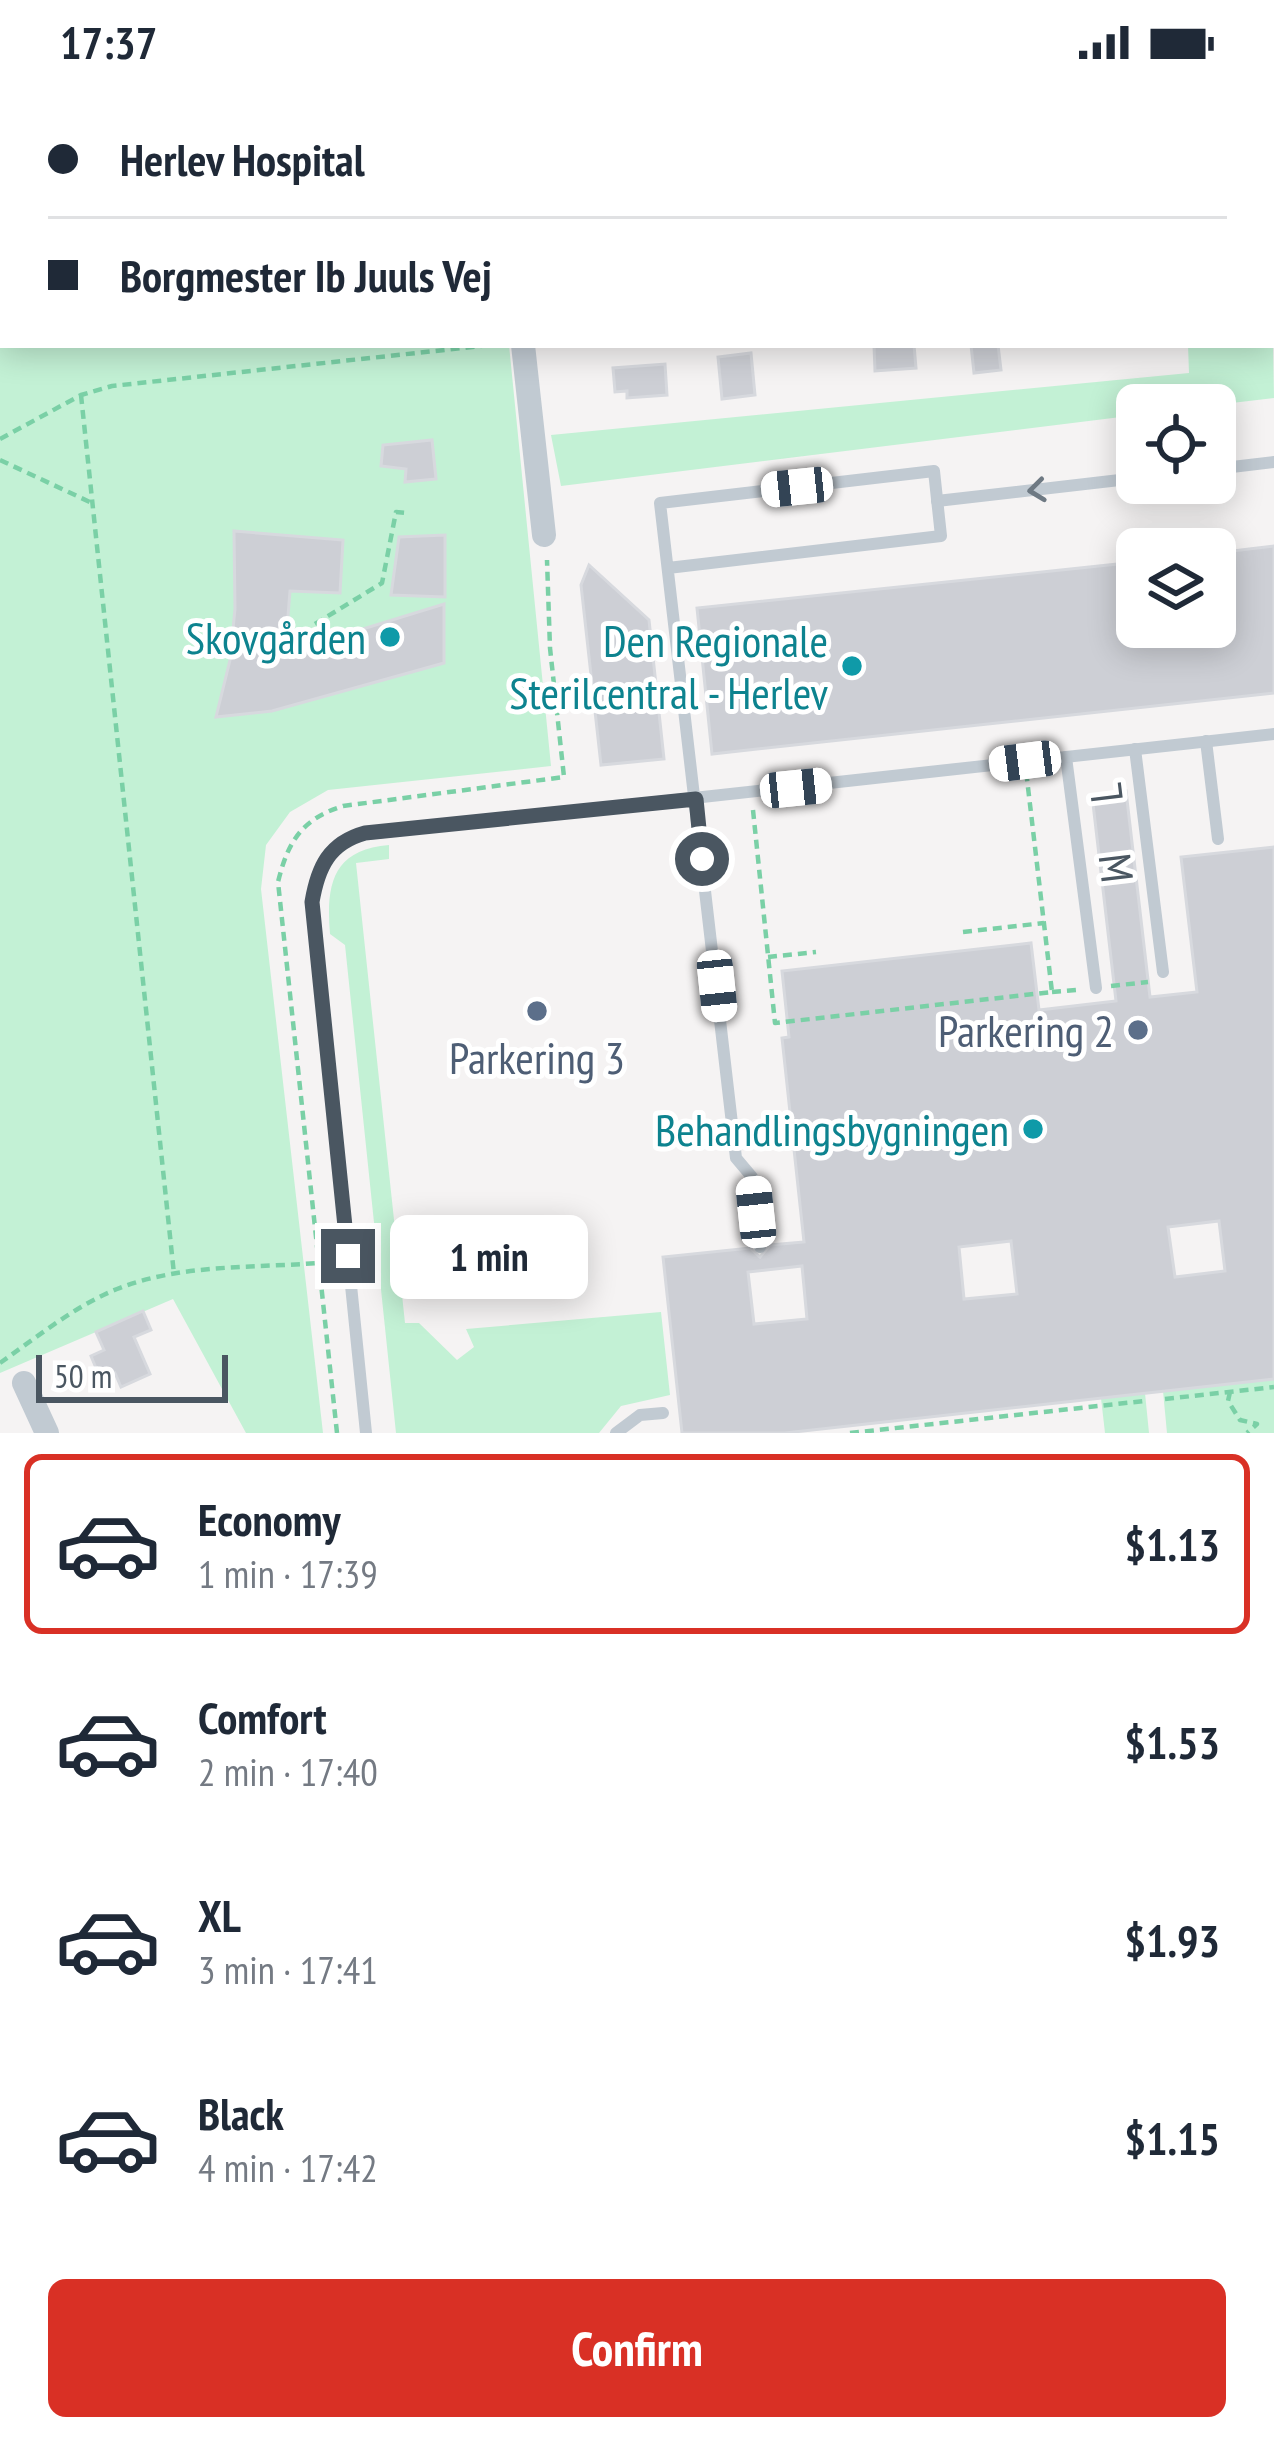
<!DOCTYPE html>
<meta charset="utf-8">
<style>
:root{--surface:#fff;--page:#f6f6f7;--text:#1f2937;--muted:#747a83;--line:#e0e1e3;--accent:#d93025}
body{margin:0;font-family:"PT Sans Narrow",sans-serif;background:var(--page);color:var(--text);height:100vh;display:flex;flex-direction:column;font-size:45px;white-space:nowrap}
*{box-sizing:border-box;margin:0}
p{font-size:39px;color:var(--muted)}
.icon{flex:none;width:66px;height:66px;fill:none;stroke:currentColor;stroke-width:2;stroke-linecap:round;stroke-linejoin:round}
.map{position:relative;height:1349px;overflow:hidden}
.panel{display:flex;flex-direction:column;background:var(--surface);flex:1}
.panel>*{flex:none}
.top-card{position:absolute;left:0px;top:0px;width:1275px;height:264px;box-shadow:0 6px 30px #0003;display:grid;align-content:center;height:264px;padding:0 48px;background:var(--surface)}
.fabs{position:absolute;left:1116px;top:300px;display:grid;gap:24px}
.fabs a{display:grid;place-items:center;width:120px;height:120px;border-radius:18px;background:var(--surface);box-shadow:0 6px 30px #0003;font-size:60px}
.scale{position:absolute;left:36px;bottom:30px;width:192px;box-sizing:border-box;padding-left:12px;border:6px solid #4a5661;border-top:0;font-size:33px;line-height:42px;white-space:nowrap;color:#4a5661;-webkit-text-stroke:9px #fff;paint-order:stroke}
.end{position:absolute;width:54px;height:54px;margin:-27px;border:15px solid #4a5661;background:#fff;box-shadow:0 0 0 6px #fff}
.from{border-radius:50%}
.bubble{position:absolute;height:84px;border-radius:18px;background:var(--surface);box-shadow:0 6px 30px #0003;font-size:39px;font-weight:800;line-height:84px;text-align:center}
.car{position:absolute;width:36px;height:72px;margin:-36px -18px;border-radius:15px;box-shadow:0 0 9px 3px #0007;background:linear-gradient(#fff 24%,#345 0 40%,#fff 0 76%,#345 0 86%,#fff 0)}
.top-card b{display:flex;align-items:center;gap:42px;height:114px;font-size:45px}
.top-card b+b{border-top:3px solid var(--line)}
.top-card i{width:30px;height:30px;background:var(--text)}
ul{padding:21px 0 0;list-style:none}
li{display:flex;align-items:center;gap:36px;height:180px;margin:0 24px 18px;padding:0 24px;border:6px solid transparent;border-radius:18px}
li div{flex:1}
li b{display:block;font-size:45px}
li em{font-style:normal;font-weight:800}
li.on{border-color:var(--accent)}
li>.icon{width:108px;height:108px;stroke-width:1.5}
.primary-button{display:flex;gap:24px;margin-top:auto;padding:24px 48px}
.primary-button a{flex:1;height:138px;border-radius:18px;background:var(--accent);color:#fff;font-size:48px;font-weight:800;line-height:138px;text-align:center}
.status{display:flex;justify-content:space-between;align-items:center;height:84px;padding:0 60px;background:var(--surface);direction:ltr}
.status svg{height:33px;fill:currentColor}
.map>svg:first-child{display:block}
.green{fill:#c3f1d5}
.building{fill:#cdcfd5;stroke:#d7d9de;stroke-width:3;fill-rule:evenodd}
.lines{fill:none;stroke-linecap:round;stroke-linejoin:round}
.path{stroke:#7ad0a6;stroke-width:4.5;stroke-dasharray:9 6;stroke-linecap:butt}
.service{stroke:#c1cad2;stroke-width:12}
.minor{stroke:#c1cad2;stroke-width:24}
.oneway{stroke:#6e7983}
.route{stroke:#4a5661;stroke-width:15}
.culture-dot{fill:#0f9aa8;stroke:#fff;stroke-width:4.5}
.service-dot{fill:#5c6f8a;stroke:#fff;stroke-width:4.5}
.labels{text-anchor:middle;dominant-baseline:central;stroke-width:10;stroke-linejoin:round;paint-order:stroke}
.culture-label{font-size:45px;fill:#0d838f;stroke:#fff;text-anchor:end}
.street-label{font-size:45px;fill:#4a5661;stroke:#fff}
.service-label{font-size:45px;fill:#4e5e75;stroke:#fff;text-anchor:end}
</style>
<div class="status"><b>17:37</b><svg viewBox="0 0 49 12"><path d="M0 12V9h3v3zM5 12V6h3v6zM10 12V3h3v9zM15 12V0h3v12zM26 1h20v11H26zM47 4h2v5h-2z"/></svg></div>
<div class="map">
<svg width="1274" height="1349" viewBox="0 0 1274 1349">
<rect width="100%" height="100%" fill="#f5f3f3"/>
<!-- green -->
<g class="green">
<polygon points="0,0 483,0 3,3 3,261 509,261 551,682 328,706 290,728 266,761 261,805 323,1349 246,1349 173,1215 0,1289"/>
<polygon points="1272,202 1274,314 1215,321 1137,321 1137,331 561,402 551,351 1189,289 1188,261 1272,261"/>
<path d="M389,761V775L356,779L405,1239H419L457,1276L474,1263L466,1245L661,1228L670,1311L621,1322L599,1349H396L345,861L330,850C326,801 332,766 389,761Z"/>
<polygon points="1274,1295 1274,1349 1167,1349 1163,1307"/>
<polygon points="1145,1309 1149,1349 1105,1349 1101,1314"/>
</g>
<!-- building -->
<g class="building">
<polygon points="874,261 914,261 916,284 875,287"/>
<polygon points="971,261 998,261 1001,286 974,289"/>
<polygon points="751,269 755,311 722,315 718,273"/>
<polygon points="665,280 667,311 627,314 627,307 615,308 613,284"/>
<polygon points="432,356 436,395 405,398 406,385 381,382 383,361"/>
<polygon points="234,447 343,456 340,509 290,507 285,569 444,520 444,579 272,627 216,633 230,576 235,525"/>
<polygon points="445,451 445,513 391,511 399,453"/>
<polygon points="1274,462 1274,609 712,670 697,524 1137,478 1137,543 1215,543 1215,469"/>
<polygon points="589,481 649,536 664,675 601,681 581,501"/>
<path d="M1126,707L1150,913L1197,908L1181,773L1274,763V1295L785,1349H682L663,1173L750,1164L760,1173L770,1161L804,1158L782,954L789,953L782,887L1031,859L1039,926L1116,917L1092,711ZM1219,1137L1225,1187L1175,1193L1168,1143ZM1011,1157L1017,1210L964,1215L959,1163ZM802,1182L807,1235L754,1240L748,1188Z"/>
<polygon points="143,1227 151,1246 134,1253 150,1290 121,1303 115,1289 101,1296 91,1272 104,1266 96,1248"/>
</g>
<g class="lines">
<!-- path -->
<g class="path">
<polyline points="142,3 146,0"/>
<polyline points="0,129 3,126"/>
<polyline points="81,311 174,1190"/>
<polyline points="0,355 81,311 112,302 490,261"/>
<polyline points="0,376 92,419"/>
<polyline points="315,540 382,499 396,428 407,429"/>
<polyline points="753,726 775,939 1052,908 1027,695"/>
<polyline points="963,848 1044,839"/>
<polyline points="768,873 816,868"/>
<polyline points="1111,902 1148,898"/>
<polyline points="1052,908 1076,906"/>
<path d="M0,1279C37,1253 75,1222 117,1205C179,1180 253,1184 318,1179"/>
<polyline points="1230,1308 1228,1317 1240,1336 1257,1340 1247,1349"/>
<polyline points="1165,1315 1274,1303"/>
<path d="M337,1349L278,798C288,757 302,735 343,722L564,693L550,564L547,476"/>
<polyline points="850,1349 1144,1317"/>
</g>
<!-- service -->
<g class="service">
<polyline points="1215,385 1274,378"/>
<polyline points="937,417 1137,394"/>
<polyline points="668,484 941,452 934,387 660,419 736,1074 752,1093 760,1163"/>
<polyline points="1206,657 1218,755"/>
<polyline points="1135,665 1163,888"/>
<polyline points="1066,673 1096,904"/>
<path d="M366,1349L312,818C318,782 329,758 366,750L1274,650"/>
<polyline points="616,1349 640,1331 663,1329"/>
</g>
<!-- minor -->
<g class="minor">
<polyline points="499,0 499,3"/>
<polyline points="650,0 650,3"/>
<polyline points="903,0 903,3"/>
<polyline points="1153,0 1153,3"/>
<polyline points="1272,177 1274,177"/>
<polyline points="523,261 544,451"/>
<polyline points="24,1299 47,1349"/>
</g>
</g>
<!-- one-way arrows -->
<defs><path id="oneway-chevron" d="M-2-3.5L2.5 0L-2 3.5" fill="none" stroke-width="1.6" stroke-linecap="round" stroke-linejoin="round" transform="scale(3)"/></defs>
<use class="oneway" href="#oneway-chevron" transform="translate(1037 406) rotate(173)"/>
<g class="lines">
<!-- route -->
<path class="route" d="M348,1172L312,818C318,783 329,759 365,749L696,715L702,775"/>
</g>
<!-- markers -->
<g class="culture-dot">
<circle cx="390" cy="553" r="12"/>
<circle cx="852" cy="582" r="12"/>
<circle cx="1033" cy="1045" r="12"/>
</g>
<g class="service-dot">
<circle cx="537" cy="927" r="12"/>
<circle cx="1138" cy="946" r="12"/>
</g>
<g class="labels">
<!-- culture labels -->
<g class="culture-label">
<text x="366" y="553">Skovgården</text>
<text x="828" y="556">Den Regionale<tspan x="828" dy="52">Sterilcentral - Herlev</tspan></text>
<text x="1009" y="1045">Behandlingsbygningen</text>
</g>
<!-- street labels -->
<g class="street-label">
<text transform="translate(1105 709) rotate(-97)">L</text>
<text transform="translate(1117 784) rotate(83)">M</text>
</g>
<!-- service labels -->
<g class="service-label">
<text x="1114" y="946">Parkering 2</text>
<text x="537" y="973" text-anchor="middle">Parkering 3</text>
</g>
</g>
</svg>
<div class="fabs">
<a><svg class="icon" aria-label="locate" viewBox="0 0 24 24"><circle cx="12" cy="12" r="6"/><path d="M12 2v4M12 18v4M2 12h4M18 12h4"/></svg></a>
<a><svg class="icon" aria-label="layers" viewBox="0 0 24 24"><path d="M12 4l9 5-9 5-9-5zM3 14l9 5 9-5"/></svg></a>
</div>
<div class="scale">50 m</div>
<i class="end from" style="left:702px;top:775px"></i>
<i class="end" style="left:348px;top:1172px"></i>
<div class="bubble" style="left:390px;top:1131px;width:198px">1 min</div>
<i class="car" style="left:797px;top:403px;rotate:264deg"></i>
<i class="car" style="left:1025px;top:677px;rotate:263deg"></i>
<i class="car" style="left:796px;top:704px;rotate:84deg"></i>
<i class="car" style="left:717px;top:902px;rotate:174deg"></i>
<i class="car" style="left:756px;top:1128px;rotate:354deg"></i>
<div class="top-card">
<b><i class="from"></i>Herlev Hospital</b>
<b><i></i>Borgmester Ib Juuls Vej</b>
</div>
</div>
<section class="panel">
<ul>
<li class="on"><svg class="icon" aria-label="car" viewBox="0 0 24 24"><path d="M5 17H2v-5l4-1 3-4h7l3 4 3 1v5h-3M9 17h6M6 11h13"/><circle cx="7" cy="17" r="2"/><circle cx="17" cy="17" r="2"/></svg><div><b>Economy</b><p>1 min · 17:39</p></div><em>$1.13</em></li>
<li><svg class="icon" aria-label="car" viewBox="0 0 24 24"><path d="M5 17H2v-5l4-1 3-4h7l3 4 3 1v5h-3M9 17h6M6 11h13"/><circle cx="7" cy="17" r="2"/><circle cx="17" cy="17" r="2"/></svg><div><b>Comfort</b><p>2 min · 17:40</p></div><em>$1.53</em></li>
<li><svg class="icon" aria-label="car" viewBox="0 0 24 24"><path d="M5 17H2v-5l4-1 3-4h7l3 4 3 1v5h-3M9 17h6M6 11h13"/><circle cx="7" cy="17" r="2"/><circle cx="17" cy="17" r="2"/></svg><div><b>XL</b><p>3 min · 17:41</p></div><em>$1.93</em></li>
<li><svg class="icon" aria-label="car" viewBox="0 0 24 24"><path d="M5 17H2v-5l4-1 3-4h7l3 4 3 1v5h-3M9 17h6M6 11h13"/><circle cx="7" cy="17" r="2"/><circle cx="17" cy="17" r="2"/></svg><div><b>Black</b><p>4 min · 17:42</p></div><em>$1.15</em></li>
</ul>
<div class="primary-button"><a>Confirm</a></div>
</section>
